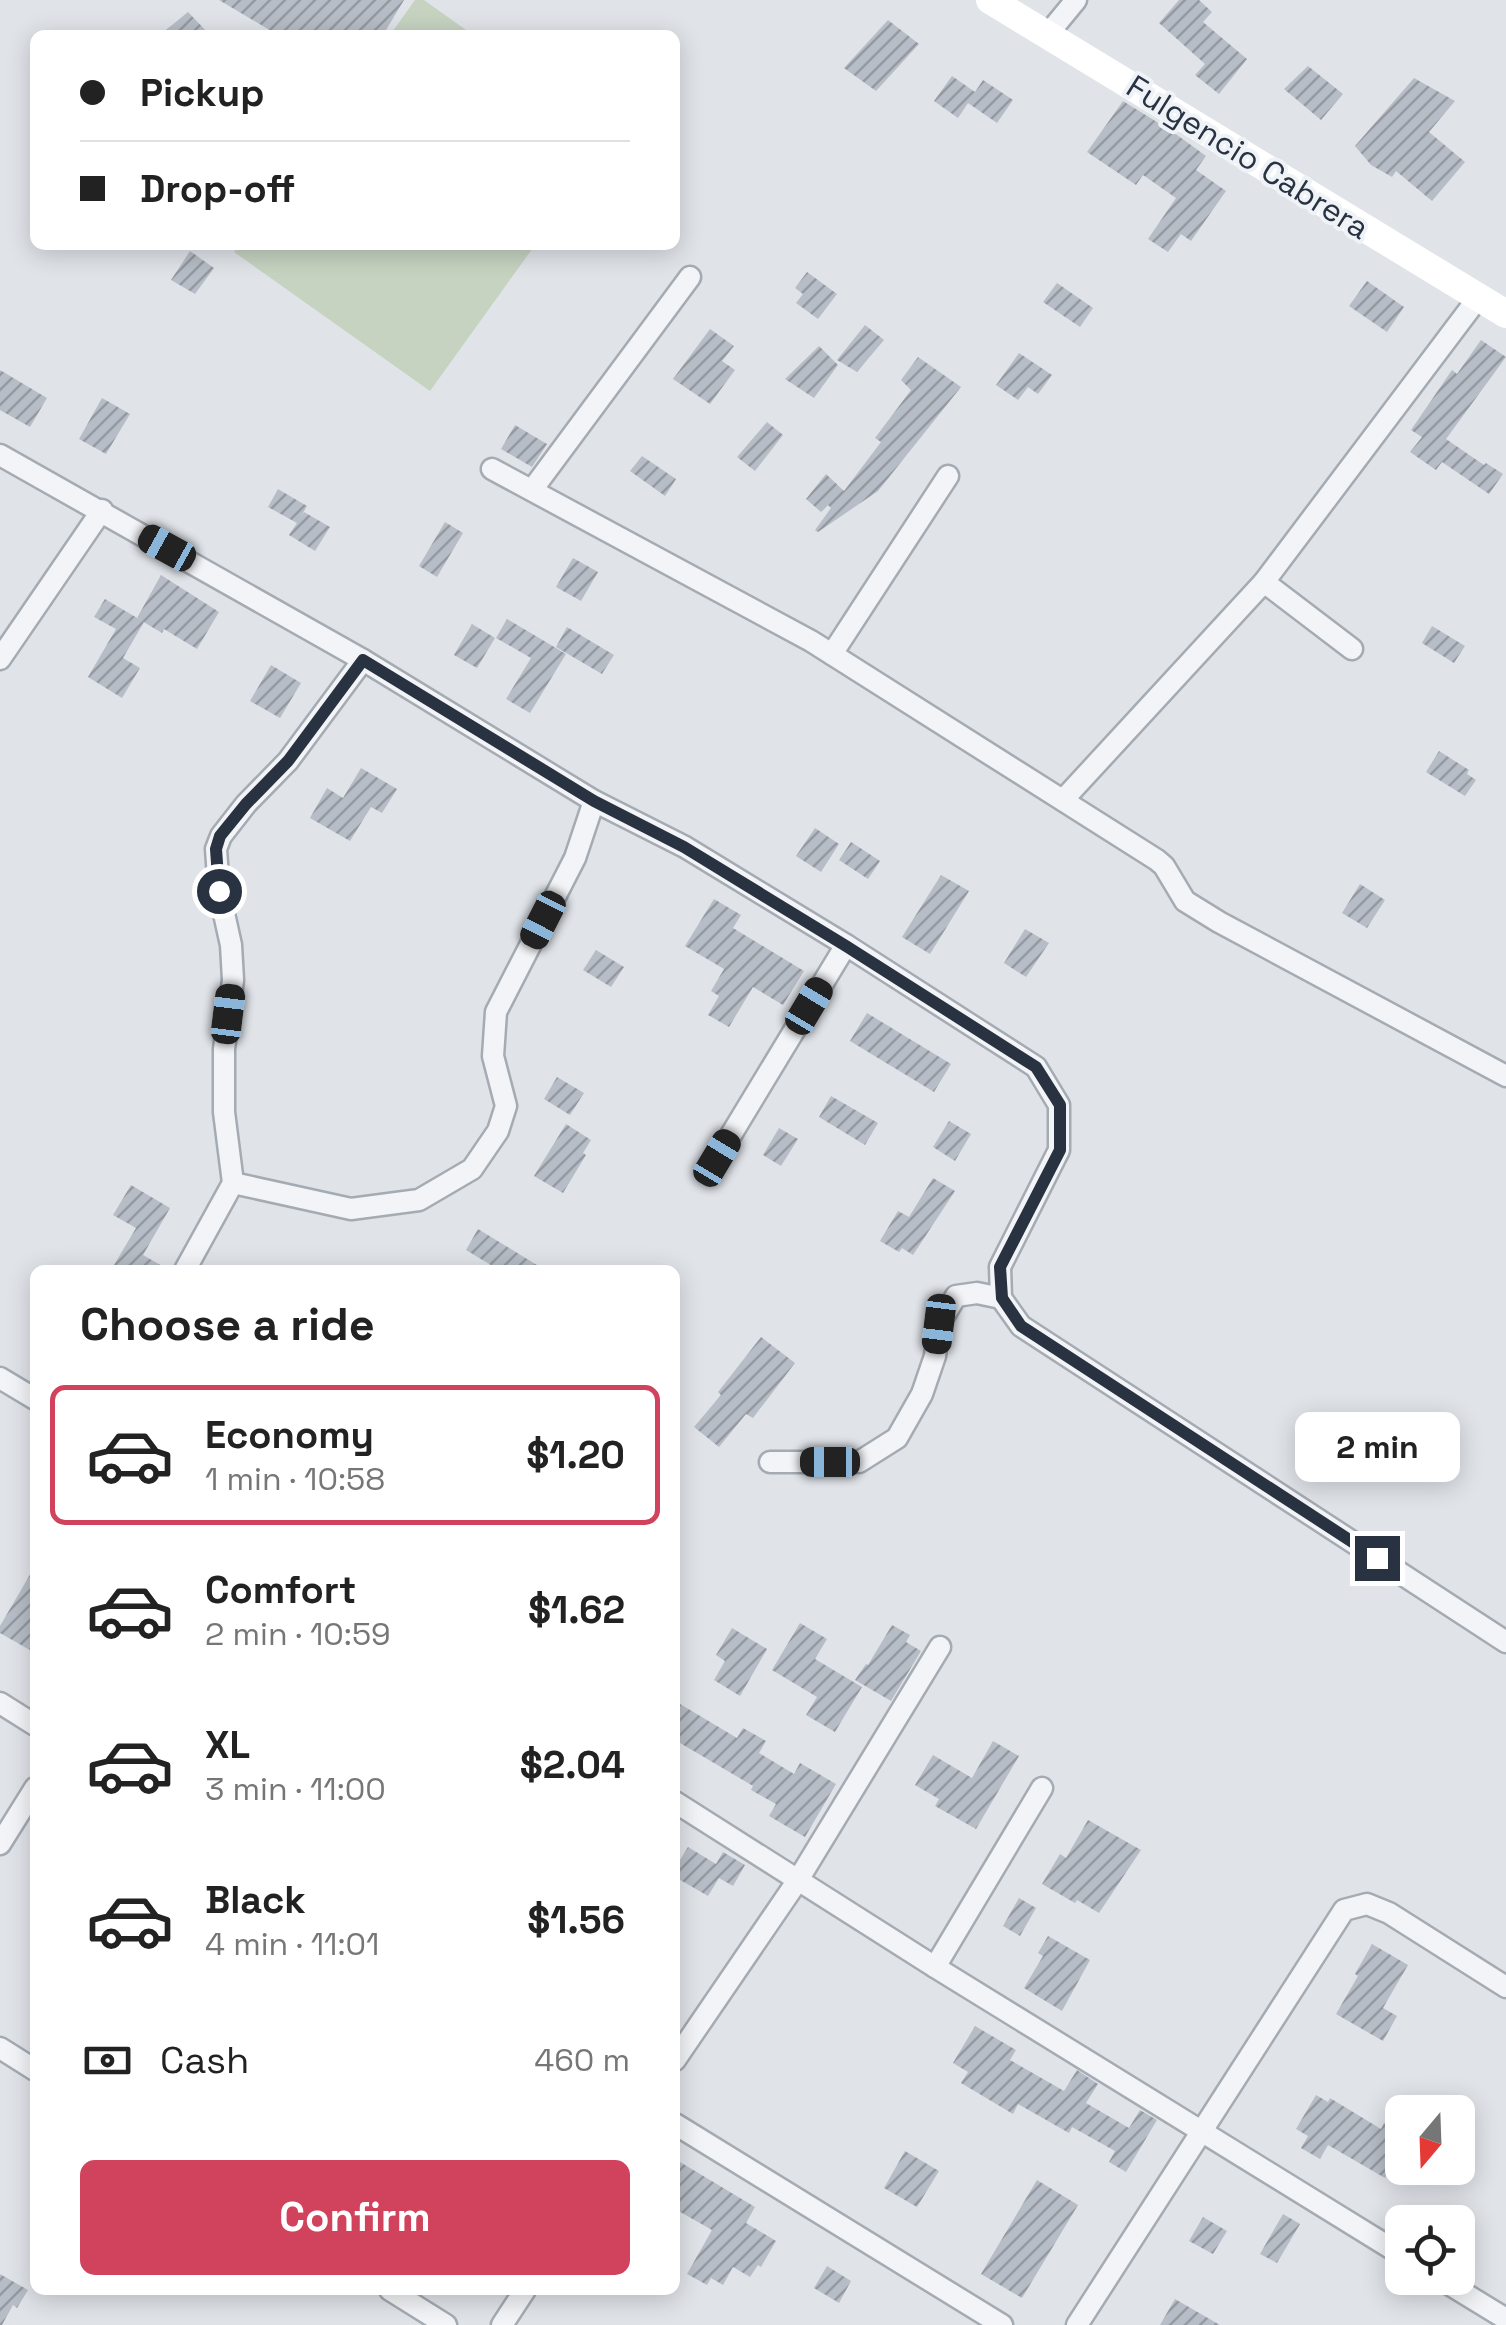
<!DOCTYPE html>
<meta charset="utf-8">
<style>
:root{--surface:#fff;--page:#f6f6f6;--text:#222;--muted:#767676;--line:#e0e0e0;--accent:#d1425c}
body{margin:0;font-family:"Space Grotesk",sans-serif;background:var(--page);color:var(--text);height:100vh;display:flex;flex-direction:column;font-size:38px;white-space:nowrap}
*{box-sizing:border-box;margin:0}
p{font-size:32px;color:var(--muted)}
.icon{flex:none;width:55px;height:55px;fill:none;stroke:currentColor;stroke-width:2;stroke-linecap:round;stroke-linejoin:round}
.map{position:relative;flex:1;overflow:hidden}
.details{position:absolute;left:30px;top:1265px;width:650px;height:1030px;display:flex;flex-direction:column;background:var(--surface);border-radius:15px;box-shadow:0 5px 25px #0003}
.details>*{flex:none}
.hud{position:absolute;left:30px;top:30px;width:650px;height:220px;border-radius:15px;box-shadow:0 5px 25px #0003;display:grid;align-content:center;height:220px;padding:0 50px;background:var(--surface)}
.needle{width:65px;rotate:199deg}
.tools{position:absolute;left:1385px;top:2095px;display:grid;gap:20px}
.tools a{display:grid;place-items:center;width:90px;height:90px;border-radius:15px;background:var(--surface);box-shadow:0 5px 25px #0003;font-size:50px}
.end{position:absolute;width:45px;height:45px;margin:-22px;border:12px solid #283241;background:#fff;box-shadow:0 0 0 5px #fff}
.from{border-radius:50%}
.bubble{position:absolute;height:70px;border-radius:15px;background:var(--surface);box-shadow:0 5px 25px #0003;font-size:32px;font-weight:600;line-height:70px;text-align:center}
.car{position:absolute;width:30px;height:60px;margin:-30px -15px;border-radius:12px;box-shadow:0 0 8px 2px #0007;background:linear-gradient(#222 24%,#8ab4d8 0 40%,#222 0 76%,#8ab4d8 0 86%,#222 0)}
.hud b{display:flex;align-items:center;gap:35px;height:95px;font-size:38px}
.hud b+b{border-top:2px solid var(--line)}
.hud i{width:25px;height:25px;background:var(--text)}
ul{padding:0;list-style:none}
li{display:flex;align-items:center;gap:30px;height:140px;margin:0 20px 15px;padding:0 30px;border:5px solid transparent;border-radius:15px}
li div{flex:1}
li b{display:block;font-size:38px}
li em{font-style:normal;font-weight:600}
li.active{border-color:var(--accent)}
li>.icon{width:90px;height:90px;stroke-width:1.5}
h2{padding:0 50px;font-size:45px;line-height:120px}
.pay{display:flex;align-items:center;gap:25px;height:110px;padding:0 50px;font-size:38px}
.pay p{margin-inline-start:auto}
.action{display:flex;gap:20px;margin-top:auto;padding:20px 50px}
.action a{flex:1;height:115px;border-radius:15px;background:var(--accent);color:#fff;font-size:40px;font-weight:600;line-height:115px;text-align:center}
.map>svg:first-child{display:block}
.garden{fill:#c6d3c1}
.building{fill:url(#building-hatch)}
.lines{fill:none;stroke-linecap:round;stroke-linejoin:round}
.street-casing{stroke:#a5abb3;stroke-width:25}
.street{stroke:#f3f4f7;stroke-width:20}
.secondary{stroke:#fff;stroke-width:28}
.route{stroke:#283241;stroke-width:12}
.labels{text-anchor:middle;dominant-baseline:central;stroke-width:8;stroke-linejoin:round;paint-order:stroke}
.street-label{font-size:32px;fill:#283241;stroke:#eff3f7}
</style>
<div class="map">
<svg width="1506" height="2325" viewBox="0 0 1506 2325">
<defs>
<pattern id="building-hatch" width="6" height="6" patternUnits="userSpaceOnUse" patternTransform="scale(2.5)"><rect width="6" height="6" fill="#b7bdc6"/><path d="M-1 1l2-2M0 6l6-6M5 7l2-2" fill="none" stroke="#959aa2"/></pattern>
</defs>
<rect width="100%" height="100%" fill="#e0e4e9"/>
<!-- garden -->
<g class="garden">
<polygon points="415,0 424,0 473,35 390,35"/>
<polygon points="239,245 535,245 430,391 234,252"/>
</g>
<!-- building -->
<g class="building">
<polygon points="219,0 404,0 383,35 278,35"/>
<polygon points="1179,0 1199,0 1212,12 1203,22 1247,59 1219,94 1195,75 1205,64 1159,23"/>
<polygon points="188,12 210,35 160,35"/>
<polygon points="888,20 919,44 876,91 844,68"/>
<polygon points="1308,66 1343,94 1321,120 1284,89"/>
<polygon points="952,76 975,92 983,80 1013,100 997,123 968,103 958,118 934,101"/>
<polygon points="1414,78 1455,101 1429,132 1465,162 1432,201 1396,171 1392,177 1371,165 1355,146"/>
<polygon points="1123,101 1173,132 1206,156 1196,170 1226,191 1191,241 1181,234 1168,252 1148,239 1176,198 1143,175 1136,185 1087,152"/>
<polygon points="190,251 214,268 195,294 171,280"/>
<polygon points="807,272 837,294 818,319 796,303 803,294 795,288"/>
<polygon points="1367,281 1404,307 1387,332 1349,306"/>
<polygon points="1057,283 1093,308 1080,327 1043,302"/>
<polygon points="865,325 884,340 857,372 837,360"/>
<polygon points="710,329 734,346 722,361 735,370 710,404 673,379"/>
<polygon points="1481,340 1506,357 1446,439 1484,465 1486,463 1503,474 1489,494 1442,462 1436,470 1410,452 1422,437 1411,430 1452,370 1457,374"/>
<polygon points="819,346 838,365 814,398 785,379"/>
<polygon points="1019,353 1052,375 1038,394 1028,387 1018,400 996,385"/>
<polygon points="918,357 961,387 878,491 818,532 815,530 831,508 828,505 821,512 806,499 826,474 844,491 881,442 875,438 911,390 901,380"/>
<polygon points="0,370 47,398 30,427 0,410"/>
<polygon points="102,398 130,414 106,454 79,439"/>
<polygon points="767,422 783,435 755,471 737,457"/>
<polygon points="515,425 547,444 532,467 501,449"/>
<polygon points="642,456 676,479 665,496 630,471"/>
<polygon points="278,489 307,506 300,518 304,512 330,527 315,551 289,535 297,523 268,507"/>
<polygon points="445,522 463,533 437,577 419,566"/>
<polygon points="573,558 598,572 581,601 556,587"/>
<polygon points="161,575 219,612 197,649 164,629 162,633 137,618"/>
<polygon points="105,599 144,622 123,658 140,668 122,698 88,677 116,629 94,617"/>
<polygon points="507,619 566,654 530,713 506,699 531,658 496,638"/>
<polygon points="472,624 495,638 477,668 454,655"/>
<polygon points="1432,626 1465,646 1454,663 1422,643"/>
<polygon points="567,627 614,655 602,674 556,647"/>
<polygon points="271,665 301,683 280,718 250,701"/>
<polygon points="1439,751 1469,770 1467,774 1476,780 1465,796 1426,772"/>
<polygon points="361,768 397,789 382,813 371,807 350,841 310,818 327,788 343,798"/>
<polygon points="815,828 839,844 821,872 796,856"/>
<polygon points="851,842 880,861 868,879 839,860"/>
<polygon points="941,875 969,891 930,954 902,937"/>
<polygon points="1360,884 1385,900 1367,928 1342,913"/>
<polygon points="714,899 741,915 733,928 804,971 783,1005 753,987 729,1027 708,1015 719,996 711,991 724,969 685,946"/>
<polygon points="1025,929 1049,943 1026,977 1004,963"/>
<polygon points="596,950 624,967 611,987 583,970"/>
<polygon points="867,1013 951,1064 934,1092 850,1041"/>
<polygon points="557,1077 584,1093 570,1115 544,1099"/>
<polygon points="831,1096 878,1123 865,1145 819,1117"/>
<polygon points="949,1121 971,1134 955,1161 933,1147"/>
<polygon points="566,1124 591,1140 583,1153 586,1155 563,1193 534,1176"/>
<polygon points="779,1128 798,1139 781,1166 763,1155"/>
<polygon points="933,1178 955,1191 913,1255 902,1248 899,1252 880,1241 898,1211 909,1217"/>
<polygon points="131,1185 170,1208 143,1255 169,1270 111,1270 136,1228 113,1215"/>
<polygon points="478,1229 545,1270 499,1270 466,1250"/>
<polygon points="761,1337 795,1363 753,1418 746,1414 719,1447 694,1427 721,1395 718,1392"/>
<polygon points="35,1566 35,1653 0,1633 0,1626"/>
<polygon points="800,1623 827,1639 815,1659 862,1687 835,1732 806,1715 817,1697 772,1670"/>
<polygon points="892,1625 910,1635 906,1642 921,1651 891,1701 855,1680 866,1664 868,1665"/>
<polygon points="732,1628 767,1649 740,1696 714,1680 725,1661 716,1655"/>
<polygon points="675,1701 737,1738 743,1728 766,1741 759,1753 794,1774 800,1763 836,1784 805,1837 769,1816 776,1804 751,1790 753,1786 675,1740"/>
<polygon points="993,1741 1019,1756 976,1829 935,1806 939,1799 915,1785 933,1755 972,1778"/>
<polygon points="1088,1820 1141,1850 1099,1913 1077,1900 1075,1903 1042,1884 1060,1854 1066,1858"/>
<polygon points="688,1847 716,1864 723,1852 745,1865 733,1886 719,1878 708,1896 675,1877 675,1868"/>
<polygon points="1019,1898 1036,1908 1020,1936 1003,1926"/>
<polygon points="1048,1936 1090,1960 1062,2011 1024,1988 1043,1956 1038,1953"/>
<polygon points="1372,1944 1408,1965 1383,2008 1397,2016 1383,2041 1336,2014 1358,1976 1355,1974"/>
<polygon points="975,2026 1016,2050 1010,2060 1064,2091 1077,2070 1098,2084 1086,2103 1129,2128 1140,2110 1157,2120 1126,2172 1109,2162 1115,2151 1072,2127 1069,2133 1018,2104 1013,2114 961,2083 968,2072 953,2063"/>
<polygon points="1316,2095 1328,2102 1330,2098 1381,2129 1384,2123 1402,2134 1402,2148 1385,2178 1328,2145 1320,2159 1301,2148 1308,2136 1296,2129"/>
<polygon points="905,2151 939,2171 917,2207 884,2188"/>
<polygon points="675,2159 755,2207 746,2223 776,2241 761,2267 758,2265 750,2277 733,2267 723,2285 711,2278 707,2285 687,2274 712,2230 675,2209"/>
<polygon points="1037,2180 1078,2205 1022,2298 981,2274"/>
<polygon points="1283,2214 1300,2224 1277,2263 1260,2254"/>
<polygon points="1203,2217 1227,2231 1213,2254 1189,2241"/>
<polygon points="827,2266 851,2281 839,2303 814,2288"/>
<polygon points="0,2274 28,2290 17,2308 13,2305 2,2325 0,2325"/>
<polygon points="1175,2299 1220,2325 1160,2325"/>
</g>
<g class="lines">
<!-- street casing -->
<g class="street-casing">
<g id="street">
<polyline points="1048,34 1076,0"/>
<polyline points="0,455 363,660 594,801 685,847 846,945 1036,1067 1059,1105 1059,1150 1000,1267 1001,1298 1021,1326 1506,1642"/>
<polyline points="492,469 811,641 1157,860 1164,866 1185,901 1219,922 1506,1076"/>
<polyline points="532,490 690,277"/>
<polyline points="1264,582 1352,649"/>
<polyline points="832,654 948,476"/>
<polyline points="0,659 102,510"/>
<polyline points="1063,800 1264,582 1478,298"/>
<polyline points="717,1158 846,945"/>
<polyline points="233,1183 351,1209 419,1200 472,1169 498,1131 506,1106 493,1056 496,1012 575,858 594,801"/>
<polyline points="185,1270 233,1183 224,1112 224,1049 233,980 231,945 219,891 216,849 221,836 246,804 288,761 363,660"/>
<polyline points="0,1378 35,1399"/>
<polyline points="770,1462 859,1462 897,1438 922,1394 935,1356 939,1324 956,1296 977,1293 1001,1298"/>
<polyline points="0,1703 35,1725"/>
<polyline points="675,1802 935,1967 1402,2255"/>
<polyline points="0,1844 35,1788"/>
<polyline points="935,1967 1042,1788"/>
<polyline points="0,2048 35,2070"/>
<polyline points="675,2060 798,1880 940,1647"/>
<polyline points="675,2124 1002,2325"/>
<polyline points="1439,2278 1506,2319"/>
<polyline points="390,2290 446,2325"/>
<polyline points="502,2325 525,2290"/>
<polyline points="1077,2325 1344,1910 1367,1904 1389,1913 1506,1987"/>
</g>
</g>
<!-- street -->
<use href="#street" class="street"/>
<!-- secondary -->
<polyline class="secondary" points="990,0 1506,314"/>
</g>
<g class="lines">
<!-- route -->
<polyline class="route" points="219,891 216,849 220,836 246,804 288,761 363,660 594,801 684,847 846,946 1036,1067 1060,1105 1060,1150 1000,1267 1002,1298 1021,1326 1377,1558"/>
</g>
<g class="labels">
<!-- street labels -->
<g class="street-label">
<text transform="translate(1248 157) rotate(32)">Fulgencio Cabrera</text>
</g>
</g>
</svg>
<div class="tools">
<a><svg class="needle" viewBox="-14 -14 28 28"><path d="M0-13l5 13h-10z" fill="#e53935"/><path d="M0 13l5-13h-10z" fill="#767676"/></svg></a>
<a><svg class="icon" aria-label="locate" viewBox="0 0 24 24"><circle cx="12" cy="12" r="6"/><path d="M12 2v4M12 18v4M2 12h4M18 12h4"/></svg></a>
</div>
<i class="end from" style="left:219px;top:891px"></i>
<i class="end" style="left:1377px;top:1558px"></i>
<div class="bubble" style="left:1295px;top:1412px;width:165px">2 min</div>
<i class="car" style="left:167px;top:548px;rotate:299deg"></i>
<i class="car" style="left:543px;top:920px;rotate:207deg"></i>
<i class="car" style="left:809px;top:1006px;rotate:31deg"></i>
<i class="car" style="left:228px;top:1014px;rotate:7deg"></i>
<i class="car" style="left:717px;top:1158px;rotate:31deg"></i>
<i class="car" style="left:939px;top:1324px;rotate:187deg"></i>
<i class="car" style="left:830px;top:1462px;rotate:270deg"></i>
<div class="hud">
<b><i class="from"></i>Pickup</b>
<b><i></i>Drop-off</b>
</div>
<section class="details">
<h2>Choose a ride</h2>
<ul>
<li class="active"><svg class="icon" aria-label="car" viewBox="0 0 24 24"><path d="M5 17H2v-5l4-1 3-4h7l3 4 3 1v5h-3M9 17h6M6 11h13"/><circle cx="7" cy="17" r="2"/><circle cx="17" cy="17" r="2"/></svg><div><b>Economy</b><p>1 min · 10:58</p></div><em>$1.20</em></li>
<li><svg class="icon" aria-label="car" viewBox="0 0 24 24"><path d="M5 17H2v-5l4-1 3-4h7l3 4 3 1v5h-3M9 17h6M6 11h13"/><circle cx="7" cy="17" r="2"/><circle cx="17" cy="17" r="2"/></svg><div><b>Comfort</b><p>2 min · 10:59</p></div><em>$1.62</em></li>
<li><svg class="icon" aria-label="car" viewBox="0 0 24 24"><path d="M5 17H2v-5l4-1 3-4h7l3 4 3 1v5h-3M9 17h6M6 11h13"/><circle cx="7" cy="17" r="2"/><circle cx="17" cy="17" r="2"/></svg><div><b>XL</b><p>3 min · 11:00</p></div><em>$2.04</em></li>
<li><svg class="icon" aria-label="car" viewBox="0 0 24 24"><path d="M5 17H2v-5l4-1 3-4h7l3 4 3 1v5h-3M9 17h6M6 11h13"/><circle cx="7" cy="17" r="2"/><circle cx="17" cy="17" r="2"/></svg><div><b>Black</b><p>4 min · 11:01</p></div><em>$1.56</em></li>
</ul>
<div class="pay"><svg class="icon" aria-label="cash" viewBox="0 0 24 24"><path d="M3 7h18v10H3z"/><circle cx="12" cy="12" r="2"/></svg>Cash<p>460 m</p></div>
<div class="action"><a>Confirm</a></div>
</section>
</div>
